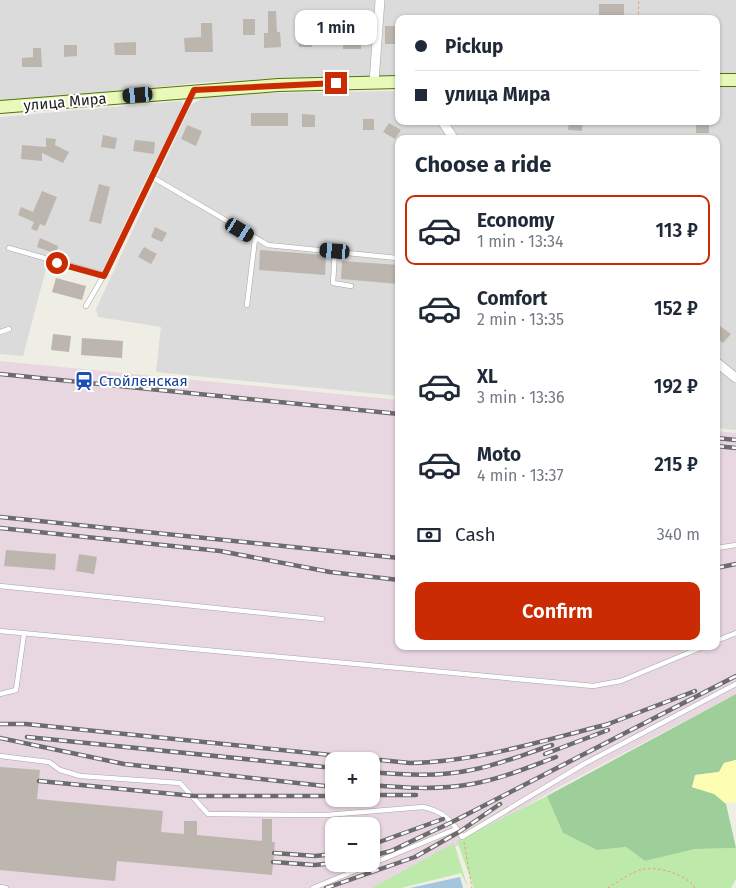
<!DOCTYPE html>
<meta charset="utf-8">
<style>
:root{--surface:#fff;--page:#f6f6f7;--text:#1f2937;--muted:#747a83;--line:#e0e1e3;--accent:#ca2b03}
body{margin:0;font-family:"Fira Sans",sans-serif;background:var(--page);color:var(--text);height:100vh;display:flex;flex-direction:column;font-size:19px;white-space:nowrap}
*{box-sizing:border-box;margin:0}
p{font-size:16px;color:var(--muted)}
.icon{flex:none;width:28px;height:28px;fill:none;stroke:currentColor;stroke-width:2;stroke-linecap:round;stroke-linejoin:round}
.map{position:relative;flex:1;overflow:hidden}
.panel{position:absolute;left:395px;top:135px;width:325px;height:515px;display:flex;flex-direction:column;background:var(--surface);border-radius:10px;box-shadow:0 1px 4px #0004}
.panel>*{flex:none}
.guide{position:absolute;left:395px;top:15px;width:325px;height:110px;border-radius:10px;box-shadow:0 1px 4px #0004;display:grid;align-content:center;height:110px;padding:0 20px;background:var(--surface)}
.fabs{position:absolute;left:325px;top:752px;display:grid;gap:10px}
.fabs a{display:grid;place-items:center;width:55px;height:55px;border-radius:10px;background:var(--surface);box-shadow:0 1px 4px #0004;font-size:25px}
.end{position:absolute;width:22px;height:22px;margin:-11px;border:6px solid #ca2b03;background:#fff;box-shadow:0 0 0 2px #fff}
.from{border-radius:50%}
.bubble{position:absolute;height:35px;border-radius:10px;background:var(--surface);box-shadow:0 1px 4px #0004;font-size:16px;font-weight:600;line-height:35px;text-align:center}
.car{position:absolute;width:15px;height:30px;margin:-15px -8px;border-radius:6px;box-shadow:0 0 4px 1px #0007;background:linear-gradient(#222 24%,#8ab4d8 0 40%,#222 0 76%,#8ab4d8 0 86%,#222 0)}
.guide b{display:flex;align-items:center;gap:18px;height:48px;font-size:19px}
.guide b+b{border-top:1px solid var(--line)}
.guide i{width:12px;height:12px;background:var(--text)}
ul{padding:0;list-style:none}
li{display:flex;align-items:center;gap:15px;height:70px;margin:0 10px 8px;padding:0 10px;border:2px solid transparent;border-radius:10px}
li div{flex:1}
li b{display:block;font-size:19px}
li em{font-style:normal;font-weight:600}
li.selected{border-color:var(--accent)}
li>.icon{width:45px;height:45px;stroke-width:1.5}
h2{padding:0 20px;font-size:22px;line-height:60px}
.pay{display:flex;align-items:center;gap:12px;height:55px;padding:0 20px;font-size:19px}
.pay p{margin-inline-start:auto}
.cta{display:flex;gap:10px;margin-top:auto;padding:10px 20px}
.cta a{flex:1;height:58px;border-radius:10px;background:var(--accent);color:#fff;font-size:20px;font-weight:600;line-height:58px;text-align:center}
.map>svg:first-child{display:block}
.residential{fill:#dcdbdb}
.industrial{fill:#e8d6e1;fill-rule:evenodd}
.grass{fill:#bde9ab}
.forest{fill:#9ece99}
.sand{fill:#fefeb3}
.water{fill:#a5c5dc}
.building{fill:#bcb6ae}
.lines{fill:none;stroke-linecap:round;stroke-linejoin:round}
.lane-casing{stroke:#a5a5a5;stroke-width:5.5}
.street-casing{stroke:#a5a5a5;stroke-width:10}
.secondary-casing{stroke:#527406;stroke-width:14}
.path{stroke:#f8976c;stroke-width:1;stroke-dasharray:2.5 2.5;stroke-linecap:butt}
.lane{stroke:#fff;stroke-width:4.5}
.street{stroke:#fff;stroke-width:9}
.secondary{stroke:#e8f9b9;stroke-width:12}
.rail-casing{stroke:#6c6c6c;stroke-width:4.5}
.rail{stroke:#fff;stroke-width:2.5;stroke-dasharray:8;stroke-linecap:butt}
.route{stroke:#ca2b03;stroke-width:6}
.labels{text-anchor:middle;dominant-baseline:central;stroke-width:4;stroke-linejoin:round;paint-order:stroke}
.street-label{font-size:15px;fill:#1e1e1e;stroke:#fff}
.transit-label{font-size:15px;fill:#164399;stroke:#fff;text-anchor:start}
</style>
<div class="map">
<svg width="736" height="888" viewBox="0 0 736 888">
<rect width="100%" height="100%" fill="#efeee4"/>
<!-- residential -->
<g class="residential">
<polygon points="0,0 736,0 736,73 716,73 716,19 399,19 399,76 207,82 0,103"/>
<polygon points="716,87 736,87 736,430 716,428 716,139 399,139 399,396 156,372 161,327 98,317 96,309 191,105 209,94 399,91 399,121 716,121"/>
<polygon points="181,101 183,104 178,118 141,189 102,272 49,258 23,356 0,354 0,117"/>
</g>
<!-- industrial -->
<path class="industrial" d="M0,361L399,400V646H716V431L736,433V694L559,787L384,888H0ZM334,761H371V799H334ZM334,826H371V864H334Z"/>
<!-- grass -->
<g class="grass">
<polygon points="547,796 563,833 597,850 626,847 645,861 695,849 736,848 736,879 731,888 474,888 457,841"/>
<polygon points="454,843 468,888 461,873 401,888 372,888"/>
</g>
<!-- forest -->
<polygon class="forest" points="736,694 736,760 724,763 719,772 695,775 692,787 715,794 726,804 736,848 695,849 645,861 626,847 597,850 563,833 547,796"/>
<!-- sand -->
<polygon class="sand" points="736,760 736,802 725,803 714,794 692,787 696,775 719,772 724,763"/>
<!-- water -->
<polygon class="water" points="460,877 463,888 410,888"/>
<!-- building -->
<g class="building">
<rect x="599" y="4" width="25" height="15"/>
<polygon points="268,11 276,11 277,32 280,32 281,47 264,48 264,33 268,33"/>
<rect x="243" y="19" width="12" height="16"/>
<polygon points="201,23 212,23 213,52 185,52 184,38 201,37"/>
<rect x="385" y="26" width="14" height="18"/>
<polygon points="311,30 312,47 299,47 298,31"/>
<rect x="343" y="33" width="18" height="16"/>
<polygon points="136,42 136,55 115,55 114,43"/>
<polygon points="64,45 77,45 77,56 64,57"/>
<polygon points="33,48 41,48 42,67 22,67 22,58 33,57"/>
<rect x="251" y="113" width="37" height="13"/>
<polygon points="302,114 315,115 315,127 302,127"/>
<rect x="363" y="119" width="11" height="11"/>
<polygon points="569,121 583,121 582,131 568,130"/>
<rect x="696" y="121" width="13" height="12"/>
<polygon points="389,123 401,130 395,139 383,132"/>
<polygon points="187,125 202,131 196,146 181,139"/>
<polygon points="103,135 117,138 115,149 101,147"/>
<polygon points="46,138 56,139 55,145 69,152 63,163 42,153 42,161 21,159 22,145 46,147"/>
<polygon points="135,140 155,142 154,154 133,151"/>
<polygon points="99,184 110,187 101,224 89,221"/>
<polygon points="42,191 57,197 45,226 40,224 37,231 31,229 34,222 18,215 21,207 33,212"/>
<polygon points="155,227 167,233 162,242 151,237"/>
<polygon points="40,238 58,246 56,254 37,247"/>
<polygon points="144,247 157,254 151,264 138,257"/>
<polygon points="260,250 326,255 325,275 259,270"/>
<polygon points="342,261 399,265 399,284 341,279"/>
<polygon points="56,278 86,286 82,300 52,292"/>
<polygon points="720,326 731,334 723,343 716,337 716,331"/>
<polygon points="53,334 71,336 69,352 51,350"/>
<polygon points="82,338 123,341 122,358 81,355"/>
<polygon points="6,550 56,554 55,570 4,566"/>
<polygon points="79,554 97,557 94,574 76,571"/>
<polygon points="0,767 40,770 37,799 163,811 161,832 184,834 184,821 197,821 197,835 262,841 262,819 272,819 272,842 275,842 272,875 117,861 115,881 0,870"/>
</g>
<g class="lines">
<!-- lane casing -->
<g class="lane-casing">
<g id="lane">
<polyline points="152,177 268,245 397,258"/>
<polyline points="9,248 104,275"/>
<polyline points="335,251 333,283 351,286"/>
<polyline points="247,305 255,239"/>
<polyline points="86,306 104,275 193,93"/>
<polyline points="0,332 9,329"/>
<polyline points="717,548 736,545"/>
<polyline points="0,586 322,619"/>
<polyline points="0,631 593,686 621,681 705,646"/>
<polyline points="716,641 736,633"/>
<polyline points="0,694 16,690 24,634"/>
<path d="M0,756L49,762L60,770L80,776L180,783L208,814L326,815L423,807C442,811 452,820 462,837L584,764L736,684"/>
<polyline points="0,887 6,888"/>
<polyline points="313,888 456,829"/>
</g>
</g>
<!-- street casing -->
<g class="street-casing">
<g id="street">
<polyline points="374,82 380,0"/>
<polyline points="442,121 454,139"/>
<polyline points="716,362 736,378"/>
</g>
</g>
<!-- secondary casing -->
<g class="secondary-casing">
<g id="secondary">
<polyline points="716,80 736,80"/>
<polyline points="0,107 278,85 399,82"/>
</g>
</g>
<!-- path -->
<g class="path">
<polyline points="638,19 639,0"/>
<polyline points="464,842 472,888"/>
<path d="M608,888C617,882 633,871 644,869C660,867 686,874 695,888"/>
</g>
<!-- lane -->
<use href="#lane" class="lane"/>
<!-- street -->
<use href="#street" class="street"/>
<!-- secondary -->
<use href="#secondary" class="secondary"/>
<!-- rail casing -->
<g class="rail-casing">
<g id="rail">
<polyline points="0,374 399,414"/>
<polyline points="716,438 736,440"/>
<polyline points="716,446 736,448"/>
<polyline points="0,517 399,558"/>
<polyline points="0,528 220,551 330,572 399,580"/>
<polyline points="716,568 736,564"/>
<path d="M0,724H26L410,763C478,762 544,740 609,724"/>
<polyline points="603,726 695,691"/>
<polyline points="27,737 334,768"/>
<polyline points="0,738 124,764 334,787"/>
<polyline points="545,754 608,730"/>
<path d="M371,772C404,775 439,777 471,770C499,765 525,754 552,745"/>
<polyline points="39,781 194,796 334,796"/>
<path d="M371,785C405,788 438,790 472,784C501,779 529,767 556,757"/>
<polyline points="371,795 416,795"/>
<polyline points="371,845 443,819"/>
<polyline points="274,853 315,856 334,854"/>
<polyline points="371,856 391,851 452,822 736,676"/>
<polyline points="273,862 315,865 334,863"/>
<polyline points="326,888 415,857 459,832 500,804"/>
</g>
</g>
<!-- rail -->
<use href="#rail" class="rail"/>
</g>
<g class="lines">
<!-- route -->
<polyline class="route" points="57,263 104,276 194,90 336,83"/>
</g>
<!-- icons -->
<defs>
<g id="station-bare" transform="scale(1.5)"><path d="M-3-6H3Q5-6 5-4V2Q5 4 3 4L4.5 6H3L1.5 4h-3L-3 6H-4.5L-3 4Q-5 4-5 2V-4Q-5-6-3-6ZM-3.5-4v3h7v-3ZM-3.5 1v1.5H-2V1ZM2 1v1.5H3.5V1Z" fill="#1a4fb4" stroke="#fff" stroke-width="2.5" paint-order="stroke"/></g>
</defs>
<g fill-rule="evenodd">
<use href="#station-bare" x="84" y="381"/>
</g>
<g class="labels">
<!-- street labels -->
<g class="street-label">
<text transform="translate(65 102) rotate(-5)">улица Мира</text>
</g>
<!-- transit labels -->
<g class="transit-label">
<text x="99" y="381">Стойленская</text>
</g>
</g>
</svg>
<div class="fabs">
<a>+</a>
<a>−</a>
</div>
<i class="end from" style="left:57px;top:263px"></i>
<i class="end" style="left:336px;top:83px"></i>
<div class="bubble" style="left:295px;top:10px;width:82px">1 min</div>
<i class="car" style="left:138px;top:95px;rotate:265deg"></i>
<i class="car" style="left:240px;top:230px;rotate:121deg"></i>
<i class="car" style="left:335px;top:251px;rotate:275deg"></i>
<div class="guide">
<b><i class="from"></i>Pickup</b>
<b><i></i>улица Мира</b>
</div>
<section class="panel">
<h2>Choose a ride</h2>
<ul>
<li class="selected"><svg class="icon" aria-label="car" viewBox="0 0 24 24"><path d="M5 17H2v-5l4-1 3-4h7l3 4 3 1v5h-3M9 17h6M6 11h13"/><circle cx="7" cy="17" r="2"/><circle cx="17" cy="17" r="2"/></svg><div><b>Economy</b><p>1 min · 13:34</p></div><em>113 ₽</em></li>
<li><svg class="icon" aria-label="car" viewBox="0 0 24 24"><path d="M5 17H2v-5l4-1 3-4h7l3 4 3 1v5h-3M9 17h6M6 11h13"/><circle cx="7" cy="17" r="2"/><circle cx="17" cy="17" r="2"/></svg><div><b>Comfort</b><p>2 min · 13:35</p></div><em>152 ₽</em></li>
<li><svg class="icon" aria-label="car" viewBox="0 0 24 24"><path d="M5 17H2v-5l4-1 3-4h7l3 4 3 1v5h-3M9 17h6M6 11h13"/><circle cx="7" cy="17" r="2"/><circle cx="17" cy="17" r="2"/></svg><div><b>XL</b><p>3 min · 13:36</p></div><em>192 ₽</em></li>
<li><svg class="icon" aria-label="car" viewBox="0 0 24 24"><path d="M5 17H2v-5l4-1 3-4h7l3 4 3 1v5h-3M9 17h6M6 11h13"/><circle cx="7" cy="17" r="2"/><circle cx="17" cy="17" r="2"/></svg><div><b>Moto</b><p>4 min · 13:37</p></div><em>215 ₽</em></li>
</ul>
<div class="pay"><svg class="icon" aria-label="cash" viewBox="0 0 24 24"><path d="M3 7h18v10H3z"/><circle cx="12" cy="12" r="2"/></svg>Cash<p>340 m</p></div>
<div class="cta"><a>Confirm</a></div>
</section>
</div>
